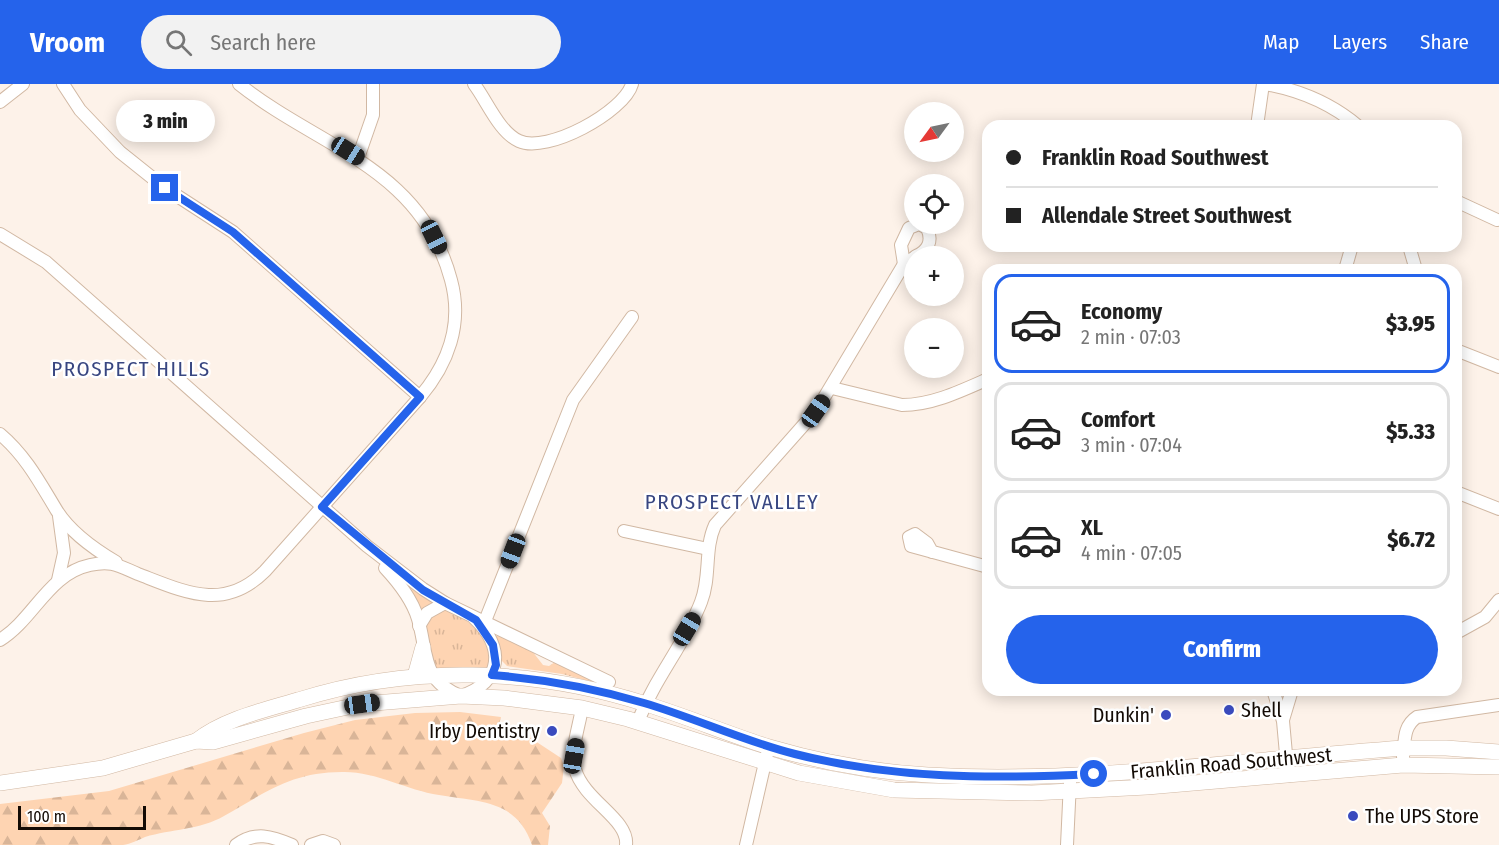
<!DOCTYPE html>
<meta charset="utf-8">
<style>
:root{--surface:#fff;--page:#f2f2f2;--text:#222;--muted:#767676;--line:#e0e0e0;--accent:#2563eb}
body{margin:0;font-family:"Fira Sans Condensed",sans-serif;background:var(--page);color:var(--text);height:100vh;display:flex;flex-direction:column;font-size:22px;white-space:nowrap}
*{box-sizing:border-box;margin:0}
p{font-size:20px;color:var(--muted)}
.icon{flex:none;width:33px;height:33px;fill:none;stroke:currentColor;stroke-width:2;stroke-linecap:round;stroke-linejoin:round}
.map{position:relative;flex:1;overflow:hidden}
.panel{position:absolute;left:982px;top:180px;width:480px;height:432px;display:flex;flex-direction:column;background:var(--surface);border-radius:18px;box-shadow:0 3px 15px #0003}
.panel>*{flex:none}
.banner{position:absolute;left:982px;top:36px;width:480px;height:132px;border-radius:18px;box-shadow:0 3px 15px #0003;display:grid;align-content:center;height:132px;padding:0 24px;background:var(--surface)}
.needle{width:39px;rotate:237deg}
.tools{position:absolute;left:904px;top:18px;display:grid;gap:12px}
.tools a{display:grid;place-items:center;width:60px;height:60px;border-radius:50%;background:var(--surface);box-shadow:0 3px 15px #0003;font-size:30px}
.scale{position:absolute;left:18px;bottom:15px;width:128px;box-sizing:border-box;padding-left:6px;border:3px solid #130b05;border-top:0;font-size:16px;line-height:21px;white-space:nowrap;color:#130b05;-webkit-text-stroke:4px #fff;paint-order:stroke}
.end{position:absolute;width:27px;height:27px;margin:-14px;border:8px solid #2563eb;background:#fff;box-shadow:0 0 0 3px #fff}
.from{border-radius:50%}
.bubble{position:absolute;height:42px;border-radius:21px;background:var(--surface);box-shadow:0 3px 15px #0003;font-size:20px;font-weight:800;line-height:42px;text-align:center}
.car{position:absolute;width:18px;height:36px;margin:-18px -9px;border-radius:8px;box-shadow:0 0 4px 2px #0007;background:linear-gradient(#222 24%,#8ab4d8 0 40%,#222 0 76%,#8ab4d8 0 86%,#222 0)}
.banner b{display:flex;align-items:center;gap:21px;height:57px;font-size:22px}
.banner b+b{border-top:2px solid var(--line)}
.banner i{width:15px;height:15px;background:var(--text)}
ul{padding:10px 0 0;list-style:none}
li{display:flex;align-items:center;gap:18px;height:99px;margin:0 12px 9px;padding:0 12px;border:3px solid var(--line);border-radius:18px}
li div{flex:1}
li b{display:block;font-size:22px}
li em{font-style:normal;font-weight:800}
li.current{border-color:var(--accent)}
li>.icon{width:54px;height:54px;stroke-width:1.5}
.button{display:flex;gap:12px;margin-top:auto;padding:12px 24px}
.button a{flex:1;height:69px;border-radius:36px;background:var(--accent);color:#fff;font-size:24px;font-weight:800;line-height:69px;text-align:center}
header{display:flex;align-items:center;gap:36px;box-sizing:border-box;height:84px;padding:0 30px;background:var(--accent);color:#fff}
header strong{font-size:28px}
nav{display:flex;gap:33px;margin-inline-start:auto;font-size:21px}
.search{width:420px;height:54px;background:var(--page);display:flex;align-items:center;gap:15px;box-sizing:border-box;padding:0 21px;border-radius:33px;color:var(--muted);font-size:22px}
.map>svg:first-child{display:block}
.grass{fill:url(#grass-tufts)}
.forest{fill:url(#forest-firs)}
.lines{fill:none;stroke-linecap:round;stroke-linejoin:round}
.minor-casing{stroke:#d1b8a3;stroke-width:14}
.major-casing{stroke:#d1b8a3;stroke-width:16}
.minor{stroke:#fff;stroke-width:12}
.major{stroke:#fff;stroke-width:15}
.route{stroke:#2563eb;stroke-width:8}
.poi-dot{fill:#3a4bbe;stroke:#fff;stroke-width:2}
.labels{text-anchor:middle;dominant-baseline:central;stroke-width:5;stroke-linejoin:round;paint-order:stroke}
.poi-label{font-size:20px;fill:#130b05;stroke:#fff;text-anchor:start}
.street-label{font-size:20px;fill:#130b05;stroke:#fff}
.neighbourhood-label{font-size:21px;letter-spacing:1.5px;fill:#384681;stroke:#fff}
</style>
<header>
<strong>Vroom</strong>
<div class="search"><svg class="icon" aria-label="search" viewBox="0 0 24 24"><circle cx="10" cy="10" r="6"/><path d="M15 15l6 6"/></svg>Search here</div>
<nav><a>Map</a><a>Layers</a><a>Share</a></nav>
</header>
<div class="map">
<svg width="1499" height="761" viewBox="0 0 1499 761">
<defs>
<pattern id="grass-tufts" width="24" height="20" patternUnits="userSpaceOnUse" patternTransform="scale(1.5)"><rect width="24" height="20" fill="#fed4b2"/><path d="M3 7l-1-3M5 7V3M7 7l1-3M15 17l-1-3M17 17v-4M19 17l1-3" fill="none" stroke="#d9b598"/></pattern>
<pattern id="forest-firs" width="22" height="20" patternUnits="userSpaceOnUse" patternTransform="scale(1.5)"><rect width="22" height="20" fill="#fed4b2"/><path d="M5 1l3.5 6h-7zM16 11l3.5 6h-7z" fill="#d9b598"/></pattern>
</defs>
<rect width="100%" height="100%" fill="#fdf2e9"/>
<!-- grass -->
<g class="grass">
<polygon points="409,504 412,504 435,520 421,531"/>
<path d="M442,525C458,529 489,549 491,566C492,572 490,580 490,585L434,586L425,538Z"/>
<polygon points="499,550 529,563 543,581 549,582 555,578 608,602 562,590 507,582 499,574 495,554"/>
</g>
<!-- forest -->
<path class="forest" d="M460,628L501,633L498,644L526,651L561,674L564,682L562,699L542,729L550,742L548,761H532C517,715 478,718 439,711C406,706 375,687 342,688C291,688 265,709 224,732C200,746 171,745 145,753C138,756 131,760 123,761C85,761 39,761 0,761V720L109,707L304,649L355,636L415,629Z"/>
<g class="lines">
<!-- minor casing -->
<g class="minor-casing">
<g id="minor">
<polyline points="63,0 80,26 120,68 165,104 233,148 420,313"/>
<path d="M474,0C487,17 499,48 519,57C547,70 624,28 632,0"/>
<path d="M1265,0C1299,6 1332,20 1358,42"/>
<polyline points="0,18 23,0"/>
<polyline points="1257,42 1263,0"/>
<polyline points="358,74 373,31 373,0"/>
<polyline points="1456,117 1497,136"/>
<polyline points="0,150 46,178 367,462 423,505 445,519 609,598"/>
<polyline points="1409,162 1416,186"/>
<path d="M904,180L901,161L909,144L919,140L927,144C933,157 928,167 916,172"/>
<polyline points="1345,186 1351,165"/>
<polyline points="1456,266 1499,283"/>
<path d="M832,304L902,321C932,321 961,307 988,295"/>
<path d="M0,350C26,372 40,399 57,427C71,449 94,465 116,478"/>
<polyline points="1456,408 1499,425"/>
<polyline points="624,447 708,465"/>
<polyline points="932,468 927,459 915,450 909,453 911,462 988,483"/>
<path d="M385,484C399,499 412,515 418,535C428,569 421,597 461,612C503,598 505,563 474,534"/>
<polyline points="58,496 64,469 59,432"/>
<polyline points="485,537 573,316 632,233"/>
<polyline points="419,542 427,529 445,519"/>
<polyline points="1456,549 1485,533 1499,516"/>
<path d="M0,556C34,535 48,490 90,481C112,476 119,482 138,490C185,508 224,528 265,487L420,313C448,280 463,240 451,196C421,83 319,64 239,0"/>
<polyline points="1273,606 1283,637 1288,692"/>
<path d="M582,624C579,643 570,667 575,685C584,717 629,735 626,761"/>
<polyline points="1283,636 1292,606"/>
<path d="M638,638C654,595 685,560 701,518C711,493 704,465 715,441L816,327L904,180L915,173"/>
<path d="M1403,673C1405,657 1403,642 1417,633L1499,621"/>
<path d="M236,761C255,747 272,752 292,761"/>
<polyline points="311,761 323,757 334,761"/>
<polyline points="746,761 767,670"/>
<polyline points="1067,761 1070,698"/>
</g>
</g>
<!-- major casing -->
<g class="major-casing">
<g id="major">
<polyline points="415,592 423,563"/>
<path d="M196,657C224,635 264,626 298,616C411,580 534,584 646,620C688,633 728,650 769,663C820,678 874,688 928,691C1087,700 1246,675 1404,664H1446L1499,668"/>
<polyline points="0,699 103,684 196,657 213,658 306,632 362,620 461,612 504,614 582,624 628,635 799,689 894,706 1032,709 1147,703 1403,681 1499,683"/>
</g>
</g>
<!-- minor -->
<use href="#minor" class="minor"/>
<!-- major -->
<use href="#major" class="major"/>
</g>
<g class="lines">
<!-- route -->
<path class="route" d="M165,104L233,148L420,313L322,423L423,506L476,536L493,561L496,581L492,591C543,595 594,604 644,619C695,634 743,657 795,670C893,695 993,695 1094,690"/>
</g>
<!-- markers -->
<g class="poi-dot">
<circle cx="1229" cy="626" r="6"/>
<circle cx="1166" cy="631" r="6"/>
<circle cx="552" cy="647" r="6"/>
<circle cx="1353" cy="732" r="6"/>
</g>
<g class="labels">
<!-- poi labels -->
<g class="poi-label">
<text x="1241" y="626">Shell</text>
<text x="1154" y="631" text-anchor="end">Dunkin'</text>
<text x="540" y="647" text-anchor="end">Irby Dentistry</text>
<text x="1365" y="732">The UPS Store</text>
</g>
<!-- street labels -->
<g class="street-label">
<text transform="translate(1231 679) rotate(-5)">Franklin Road Southwest</text>
</g>
<!-- neighbourhood labels -->
<g class="neighbourhood-label">
<text x="131" y="285">PROSPECT HILLS</text>
<text x="732" y="418">PROSPECT VALLEY</text>
</g>
</g>
</svg>
<div class="tools">
<a><svg class="needle" viewBox="-14 -14 28 28"><path d="M0-13l5 13h-10z" fill="#e53935"/><path d="M0 13l5-13h-10z" fill="#767676"/></svg></a>
<a><svg class="icon" aria-label="locate" viewBox="0 0 24 24"><circle cx="12" cy="12" r="6"/><path d="M12 2v4M12 18v4M2 12h4M18 12h4"/></svg></a>
<a>+</a>
<a>−</a>
</div>
<div class="scale">100 m</div>
<i class="end from" style="left:1094px;top:690px"></i>
<i class="end" style="left:165px;top:104px"></i>
<div class="bubble" style="left:116px;top:16px;width:99px">3 min</div>
<i class="car" style="left:348px;top:67px;rotate:122deg"></i>
<i class="car" style="left:434px;top:153px;rotate:154deg"></i>
<i class="car" style="left:816px;top:327px;rotate:35deg"></i>
<i class="car" style="left:513px;top:467px;rotate:201deg"></i>
<i class="car" style="left:687px;top:545px;rotate:31deg"></i>
<i class="car" style="left:362px;top:620px;rotate:82deg"></i>
<i class="car" style="left:574px;top:672px;rotate:10deg"></i>
<div class="banner">
<b><i class="from"></i>Franklin Road Southwest</b>
<b><i></i>Allendale Street Southwest</b>
</div>
<section class="panel">
<ul>
<li class="current"><svg class="icon" aria-label="car" viewBox="0 0 24 24"><path d="M5 17H2v-5l4-1 3-4h7l3 4 3 1v5h-3M9 17h6M6 11h13"/><circle cx="7" cy="17" r="2"/><circle cx="17" cy="17" r="2"/></svg><div><b>Economy</b><p>2 min · 07:03</p></div><em>$3.95</em></li>
<li><svg class="icon" aria-label="car" viewBox="0 0 24 24"><path d="M5 17H2v-5l4-1 3-4h7l3 4 3 1v5h-3M9 17h6M6 11h13"/><circle cx="7" cy="17" r="2"/><circle cx="17" cy="17" r="2"/></svg><div><b>Comfort</b><p>3 min · 07:04</p></div><em>$5.33</em></li>
<li><svg class="icon" aria-label="car" viewBox="0 0 24 24"><path d="M5 17H2v-5l4-1 3-4h7l3 4 3 1v5h-3M9 17h6M6 11h13"/><circle cx="7" cy="17" r="2"/><circle cx="17" cy="17" r="2"/></svg><div><b>XL</b><p>4 min · 07:05</p></div><em>$6.72</em></li>
</ul>
<div class="button"><a>Confirm</a></div>
</section>
</div>
